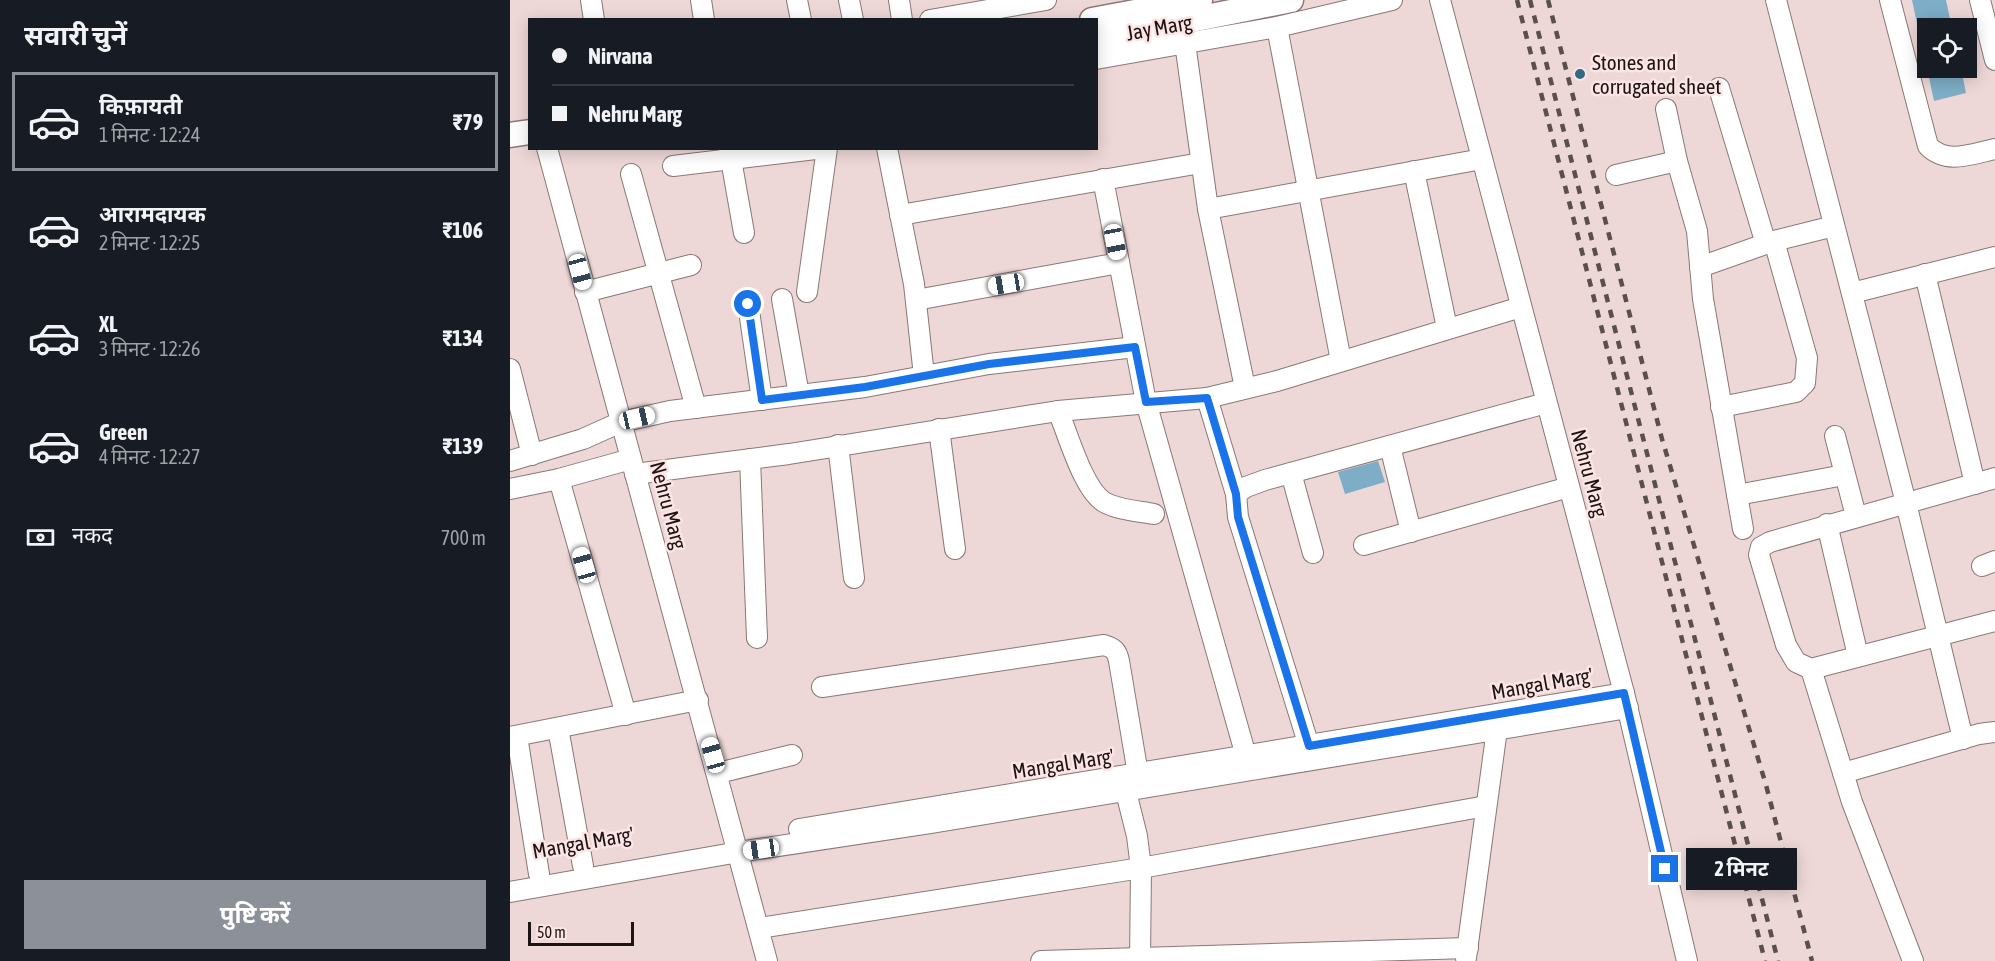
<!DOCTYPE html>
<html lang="hi">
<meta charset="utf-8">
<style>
:root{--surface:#171b24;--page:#20242c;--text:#f1f3f6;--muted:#9ea1a6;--line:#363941;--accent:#8c9099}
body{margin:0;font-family:"Asap Condensed","Noto Sans Devanagari",sans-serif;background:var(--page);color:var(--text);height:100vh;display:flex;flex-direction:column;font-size:22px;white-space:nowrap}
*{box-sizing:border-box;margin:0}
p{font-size:20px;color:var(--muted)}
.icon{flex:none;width:33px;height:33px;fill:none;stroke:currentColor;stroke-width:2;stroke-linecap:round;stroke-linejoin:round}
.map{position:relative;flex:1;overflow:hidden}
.details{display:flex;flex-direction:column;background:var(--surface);width:510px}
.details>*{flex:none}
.hud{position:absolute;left:18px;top:18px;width:570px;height:132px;border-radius:0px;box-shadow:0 3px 15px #0003;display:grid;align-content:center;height:132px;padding:0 24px;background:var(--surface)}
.controls{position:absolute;left:1407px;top:18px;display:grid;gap:12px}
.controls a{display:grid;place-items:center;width:60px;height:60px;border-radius:0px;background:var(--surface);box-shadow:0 3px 15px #0003;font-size:30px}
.scale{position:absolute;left:18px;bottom:15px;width:106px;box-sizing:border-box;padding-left:6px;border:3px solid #1c1414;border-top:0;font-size:16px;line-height:21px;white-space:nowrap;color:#1c1414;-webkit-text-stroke:4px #fce5e4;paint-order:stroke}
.end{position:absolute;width:27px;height:27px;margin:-14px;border:8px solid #1a73e8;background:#fff;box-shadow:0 0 0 3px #fff}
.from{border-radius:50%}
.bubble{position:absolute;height:42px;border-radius:0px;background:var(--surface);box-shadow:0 3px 15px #0003;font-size:20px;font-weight:700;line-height:42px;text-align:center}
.car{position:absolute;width:18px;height:36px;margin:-18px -9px;border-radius:8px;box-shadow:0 0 4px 2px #0007;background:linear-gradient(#fff 24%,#345 0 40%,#fff 0 76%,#345 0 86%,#fff 0)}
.hud b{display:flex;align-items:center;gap:21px;height:57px;font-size:22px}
.hud b+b{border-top:2px solid var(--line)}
.hud i{width:15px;height:15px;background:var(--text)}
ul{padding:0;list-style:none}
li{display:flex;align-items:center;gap:18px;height:99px;margin:0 12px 9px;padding:0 12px;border:3px solid transparent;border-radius:0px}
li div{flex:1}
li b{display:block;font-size:22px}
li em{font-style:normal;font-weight:700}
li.selected{border-color:var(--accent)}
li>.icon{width:54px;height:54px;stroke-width:1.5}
h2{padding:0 24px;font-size:27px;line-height:72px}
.pay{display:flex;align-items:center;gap:15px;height:66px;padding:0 24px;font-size:22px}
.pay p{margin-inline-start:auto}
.action{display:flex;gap:12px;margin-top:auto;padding:12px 24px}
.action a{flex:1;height:69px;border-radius:0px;background:var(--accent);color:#fff;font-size:24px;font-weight:700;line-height:69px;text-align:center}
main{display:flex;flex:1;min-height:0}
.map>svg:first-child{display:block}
.building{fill:#7eaec7}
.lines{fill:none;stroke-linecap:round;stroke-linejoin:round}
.minor-casing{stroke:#8b7776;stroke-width:22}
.major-casing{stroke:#8b7776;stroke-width:27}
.minor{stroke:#fff;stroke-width:20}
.major{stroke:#fff;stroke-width:24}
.rail{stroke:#5b4f4e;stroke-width:4.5;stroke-dasharray:8 8;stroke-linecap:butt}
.route{stroke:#1a73e8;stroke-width:8}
.poi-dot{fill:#316a84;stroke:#fce5e4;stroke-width:2}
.labels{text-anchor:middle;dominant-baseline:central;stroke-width:5;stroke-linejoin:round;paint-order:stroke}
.street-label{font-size:21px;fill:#1c1414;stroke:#fce5e4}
.poi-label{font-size:21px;fill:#1c1414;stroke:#fce5e4;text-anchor:start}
</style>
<main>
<section class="details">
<h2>सवारी चुनें</h2>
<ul>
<li class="selected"><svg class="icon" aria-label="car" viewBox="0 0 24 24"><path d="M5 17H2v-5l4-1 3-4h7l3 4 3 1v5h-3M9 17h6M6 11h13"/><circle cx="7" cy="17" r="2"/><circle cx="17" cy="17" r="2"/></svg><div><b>किफ़ायती</b><p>1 मिनट · 12:24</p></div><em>₹79</em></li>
<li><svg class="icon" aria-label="car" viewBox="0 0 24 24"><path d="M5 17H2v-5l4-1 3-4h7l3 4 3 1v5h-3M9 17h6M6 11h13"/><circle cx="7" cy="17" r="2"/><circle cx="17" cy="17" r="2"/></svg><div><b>आरामदायक</b><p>2 मिनट · 12:25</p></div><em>₹106</em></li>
<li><svg class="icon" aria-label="car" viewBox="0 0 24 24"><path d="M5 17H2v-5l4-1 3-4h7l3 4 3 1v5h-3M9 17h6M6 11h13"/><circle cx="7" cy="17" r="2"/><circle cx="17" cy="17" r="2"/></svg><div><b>XL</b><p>3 मिनट · 12:26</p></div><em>₹134</em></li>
<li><svg class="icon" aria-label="car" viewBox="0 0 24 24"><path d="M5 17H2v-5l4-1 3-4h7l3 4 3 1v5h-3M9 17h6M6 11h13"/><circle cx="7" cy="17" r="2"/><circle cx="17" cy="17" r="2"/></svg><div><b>Green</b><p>4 मिनट · 12:27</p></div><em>₹139</em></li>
</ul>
<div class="pay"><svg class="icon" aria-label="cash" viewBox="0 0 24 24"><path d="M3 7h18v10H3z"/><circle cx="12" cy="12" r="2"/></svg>नकद<p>700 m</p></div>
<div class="action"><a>पुष्टि करें</a></div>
</section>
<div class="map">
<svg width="1485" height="961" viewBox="0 0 1485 961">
<rect width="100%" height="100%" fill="#eed8d7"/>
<!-- building -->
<g class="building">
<polygon points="1402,0 1436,0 1442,28 1408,28"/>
<polygon points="1417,68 1451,68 1456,93 1424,101"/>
<polygon points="868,461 875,482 835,494 828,472"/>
</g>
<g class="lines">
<!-- minor casing -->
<g class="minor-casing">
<g id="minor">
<polyline points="81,0 84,20"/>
<polyline points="191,0 194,20"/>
<polyline points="287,0 291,20"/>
<polyline points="339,0 343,20"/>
<polyline points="389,0 392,20"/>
<polyline points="930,0 1114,693 1177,961"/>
<polyline points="1266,0 1396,503 1453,739"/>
<path d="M1380,0L1418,146C1437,165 1461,154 1485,149"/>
<polyline points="1470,0 1485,60"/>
<polyline points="420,20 536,0"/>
<polyline points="767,27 831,361"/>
<polyline points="675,43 698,209 735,388"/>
<polyline points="586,59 767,27 882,0"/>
<polyline points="1209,88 1256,244"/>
<polyline points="1156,109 1167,161 1187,231 1193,299 1233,529"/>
<polyline points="37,148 257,961"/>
<polyline points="219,148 234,233"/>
<polyline points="377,148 404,284 414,376"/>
<polyline points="163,166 314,148"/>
<polyline points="904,171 937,328"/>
<polyline points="121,174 186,408"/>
<polyline points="1106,175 1167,161"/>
<polyline points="593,179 636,402 736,756"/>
<polyline points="698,209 972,159"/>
<polyline points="390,215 691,163"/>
<polyline points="1190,267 1264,241 1324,226"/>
<polyline points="1415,274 1465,484"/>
<polyline points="75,292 181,265"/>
<polyline points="297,292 317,148"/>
<polyline points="1342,293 1485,257"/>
<polyline points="272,299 289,395"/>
<polyline points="406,300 609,263"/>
<polyline points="238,304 252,400"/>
<polyline points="0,369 22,455"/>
<polyline points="697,398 726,494"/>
<polyline points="1211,407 1286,392 1295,383 1297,358 1264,241"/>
<path d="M548,411C558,434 573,489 594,502C608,510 628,511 644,514"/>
<polyline points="429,429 445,549"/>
<polyline points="1325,436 1346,516"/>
<polyline points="328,445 344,578"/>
<polyline points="880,446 901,532"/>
<polyline points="240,459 247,638"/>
<polyline points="0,461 73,439 111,422 160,411 355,387 479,364 625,347"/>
<polyline points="781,473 803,553"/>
<polyline points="125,474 279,454 548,411 697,398 767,381 1011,307"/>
<polyline points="1485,478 1260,542 1251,547 1249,555 1276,645 1286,662 1301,669 1485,621"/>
<polyline points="49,479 116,715"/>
<polyline points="0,489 49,479 121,459"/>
<polyline points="1227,495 1334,475"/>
<polyline points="1317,524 1348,656"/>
<polyline points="854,545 1059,487"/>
<polyline points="1472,566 1485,561"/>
<polyline points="1301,669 1342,802 1403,961"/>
<path d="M312,687L594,645C604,648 607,651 609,661L630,786"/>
<polyline points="48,728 73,866"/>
<polyline points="7,736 29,874"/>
<polyline points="0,737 188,700"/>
<polyline points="799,746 728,517 726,494 736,487 755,480 1036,403"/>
<polyline points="208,773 282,755"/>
<polyline points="1333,773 1469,734 1485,732"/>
<polyline points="613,780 627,836 631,868 630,961"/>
<polyline points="289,829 1114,693"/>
<polyline points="0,892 229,852 420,823 1118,708"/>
<polyline points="250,928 631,868 976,806"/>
<polyline points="956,958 987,729"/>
<polyline points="531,961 958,948"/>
</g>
</g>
<!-- major casing -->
<g class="major-casing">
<g id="major">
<polyline points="582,20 690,0"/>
<polyline points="586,39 781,0"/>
<polyline points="0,135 20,132"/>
</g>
</g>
<!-- minor -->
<use href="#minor" class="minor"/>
<!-- major -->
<use href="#major" class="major"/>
<!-- rail -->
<g class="rail">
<polyline points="1007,0 1255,961"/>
<polyline points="1020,0 1268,961"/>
<polyline points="1038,0 1152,439 1256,785 1302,961"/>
</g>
</g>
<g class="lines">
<!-- route -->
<polyline class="route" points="238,304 252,400 355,387 479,364 625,347 636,402 697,398 726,494 728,517 799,746 1114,693 1155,869"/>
</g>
<!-- markers -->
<circle class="poi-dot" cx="1070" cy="74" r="6"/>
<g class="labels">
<!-- street labels -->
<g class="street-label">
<text transform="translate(649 27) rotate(-10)">Jay Marg</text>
<text transform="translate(1080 473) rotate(75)">Nehru Marg</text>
<text transform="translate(159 505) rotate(75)">Nehru Marg</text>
<text transform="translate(1032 683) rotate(-10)">Mangal Marg'</text>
<text transform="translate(553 763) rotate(-9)">Mangal Marg'</text>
<text transform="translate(73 842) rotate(-10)">Mangal Marg'</text>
</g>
<!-- poi labels -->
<g class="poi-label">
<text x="1082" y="62">Stones and<tspan x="1082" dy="24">corrugated sheet</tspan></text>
</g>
</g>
</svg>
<div class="controls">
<a><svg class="icon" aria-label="locate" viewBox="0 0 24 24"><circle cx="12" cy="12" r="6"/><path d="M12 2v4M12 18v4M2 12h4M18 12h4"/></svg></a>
</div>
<div class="scale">50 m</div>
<i class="end from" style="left:238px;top:304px"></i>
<i class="end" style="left:1155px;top:869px"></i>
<div class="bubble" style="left:1176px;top:848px;width:111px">2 मिनट</div>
<i class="car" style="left:605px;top:242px;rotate:169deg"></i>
<i class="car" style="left:70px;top:272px;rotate:165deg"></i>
<i class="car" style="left:496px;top:284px;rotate:260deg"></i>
<i class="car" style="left:127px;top:418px;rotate:77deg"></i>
<i class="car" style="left:74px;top:565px;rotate:344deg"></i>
<i class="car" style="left:203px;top:755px;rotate:344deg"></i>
<i class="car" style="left:251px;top:849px;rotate:262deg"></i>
<div class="hud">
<b><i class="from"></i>Nirvana</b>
<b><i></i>Nehru Marg</b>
</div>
</div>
</main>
